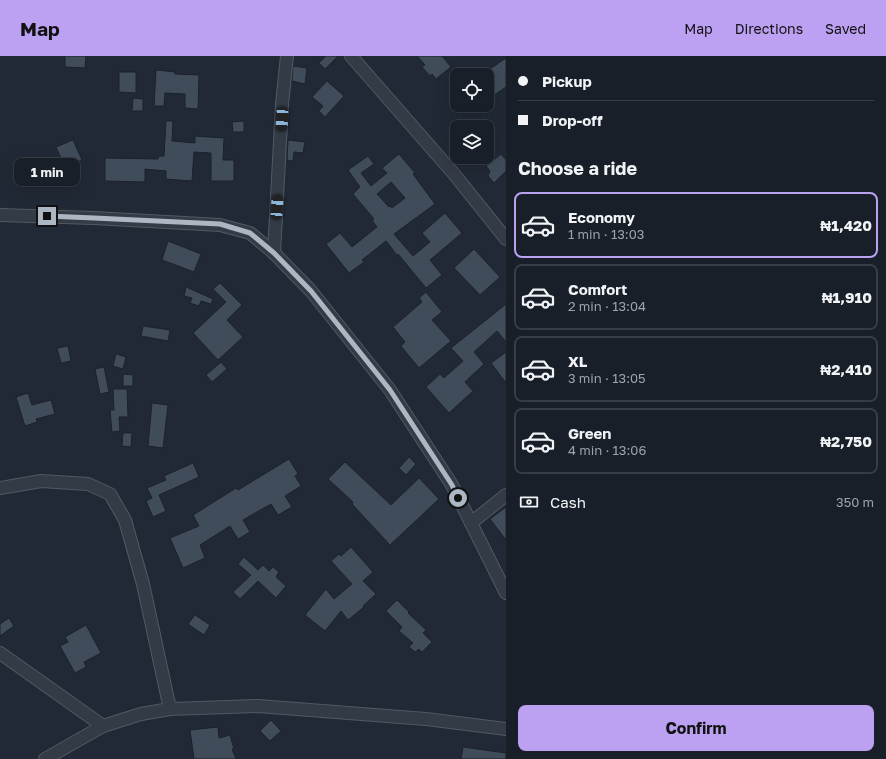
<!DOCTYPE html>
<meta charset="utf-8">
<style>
:root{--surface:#181f28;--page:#212730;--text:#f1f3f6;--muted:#9fa2a8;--line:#363d45;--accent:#bca0f2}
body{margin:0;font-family:"Golos Text",sans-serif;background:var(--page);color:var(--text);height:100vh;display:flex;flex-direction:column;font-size:15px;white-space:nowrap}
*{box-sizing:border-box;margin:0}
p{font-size:13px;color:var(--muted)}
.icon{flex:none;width:22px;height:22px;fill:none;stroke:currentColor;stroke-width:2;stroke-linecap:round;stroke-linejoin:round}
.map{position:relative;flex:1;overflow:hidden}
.details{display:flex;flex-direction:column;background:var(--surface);width:380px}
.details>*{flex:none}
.banner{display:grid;align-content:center;height:88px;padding:0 12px;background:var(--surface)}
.buttons{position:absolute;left:450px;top:12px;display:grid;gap:8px}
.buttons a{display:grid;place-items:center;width:44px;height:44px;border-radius:8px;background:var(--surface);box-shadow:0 4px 16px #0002,0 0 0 1px var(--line);font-size:20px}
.end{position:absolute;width:18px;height:18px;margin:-9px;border:5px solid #adb6c3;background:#111;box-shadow:0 0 0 2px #111}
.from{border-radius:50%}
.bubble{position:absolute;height:28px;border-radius:8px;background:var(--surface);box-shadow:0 4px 16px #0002,0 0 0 1px var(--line);font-size:13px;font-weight:700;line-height:28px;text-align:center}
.car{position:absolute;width:12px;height:24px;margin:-12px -6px;border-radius:5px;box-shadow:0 0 3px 1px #0007;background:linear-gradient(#222 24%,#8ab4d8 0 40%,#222 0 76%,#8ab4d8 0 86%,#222 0)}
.banner b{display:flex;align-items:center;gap:14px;height:38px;font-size:15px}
.banner b+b{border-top:1px solid var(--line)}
.banner i{width:10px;height:10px;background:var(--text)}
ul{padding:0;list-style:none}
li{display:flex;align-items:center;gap:12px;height:66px;margin:0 8px 6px;padding:0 4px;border:2px solid var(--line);border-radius:8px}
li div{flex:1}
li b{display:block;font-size:15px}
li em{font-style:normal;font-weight:700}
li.current{border-color:var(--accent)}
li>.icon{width:36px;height:36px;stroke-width:1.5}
h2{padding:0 12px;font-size:18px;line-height:48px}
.pay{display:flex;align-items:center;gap:10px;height:44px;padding:0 12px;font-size:15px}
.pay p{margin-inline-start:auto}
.primary-button{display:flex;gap:8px;margin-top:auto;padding:8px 12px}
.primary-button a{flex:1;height:46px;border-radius:8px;background:var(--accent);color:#111;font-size:16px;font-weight:700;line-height:46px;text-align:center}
header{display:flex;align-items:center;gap:24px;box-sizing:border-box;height:56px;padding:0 20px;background:var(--accent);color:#111}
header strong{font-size:19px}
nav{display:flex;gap:22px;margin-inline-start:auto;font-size:14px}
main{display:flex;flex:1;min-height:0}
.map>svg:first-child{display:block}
.building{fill:#414c5a;stroke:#1b222d;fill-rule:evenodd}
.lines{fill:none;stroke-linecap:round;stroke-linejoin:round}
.minor-casing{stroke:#515964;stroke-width:14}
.minor{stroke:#333b46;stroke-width:12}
.route{stroke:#adb6c3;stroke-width:5}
</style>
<header>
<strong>Map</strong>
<nav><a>Map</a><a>Directions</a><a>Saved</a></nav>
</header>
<main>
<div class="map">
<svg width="506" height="703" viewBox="0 0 506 703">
<rect width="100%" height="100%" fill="#202935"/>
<!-- building -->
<g class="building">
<polygon points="65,0 86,0 85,12 65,11"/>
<polygon points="326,0 338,0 325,13 319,7"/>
<polygon points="417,0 442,0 451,11 436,23 432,18 430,20 422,11 425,9"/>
<polygon points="506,2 506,31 493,40 487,32 487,15"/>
<polygon points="293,10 307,12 305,28 292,25"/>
<polygon points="156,14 175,16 175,18 199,19 198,53 185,52 185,38 165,37 164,50 154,50"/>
<polygon points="119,16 136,16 136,37 119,36"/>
<polygon points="327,25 344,40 325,61 319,55 323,50 312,41"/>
<polygon points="133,42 143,43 143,55 132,55"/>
<polygon points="166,65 173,65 172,85 195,87 195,80 224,82 223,104 234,104 234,125 211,125 211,97 194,96 192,125 166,123 166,115 145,113 145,126 105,125 105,102 158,103 159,100 164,100"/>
<polygon points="244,65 244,76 233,76 232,66"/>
<polygon points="73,84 82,104 65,111 56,91"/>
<polygon points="288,84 305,86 303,97 294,96 293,105 287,104"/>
<path d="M399,98L415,117L413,118L435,148L394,178L413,200L430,186L422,177L445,157L462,177L430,204L442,219L426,232L398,198L397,199L386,185L362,204L364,206L349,217L326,188L340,177L352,191L377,171L372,164L374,163L353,138L360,131L348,114L368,100L374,108L361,117L371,130L387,117L382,112ZM391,126L405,142L392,152L390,150L389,151L377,138Z"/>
<polygon points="501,98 506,104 506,115 494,127 488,120 490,115 486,110"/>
<polygon points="168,185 201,198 194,216 162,204"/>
<polygon points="474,193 500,221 480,239 454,212"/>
<polygon points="220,227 242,249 227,264 243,281 218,304 193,277 226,246 213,233"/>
<polygon points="186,231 213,243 211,248 201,245 199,250 190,247 192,242 184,240"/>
<polygon points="426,236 442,256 432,264 451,285 419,312 401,290 405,286 393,271 422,246 419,242"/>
<polygon points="506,248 506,286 497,275 474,296 484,308 465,326 473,335 449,357 426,331 440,318 444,322 463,305 451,292"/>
<polygon points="143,270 170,274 168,285 141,280"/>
<polygon points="68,290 71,305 61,307 57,292"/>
<polygon points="506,296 506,327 491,307"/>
<polygon points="116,298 126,301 123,313 113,310"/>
<polygon points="221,306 227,313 212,326 206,319"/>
<polygon points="104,311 109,336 100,338 95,313"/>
<polygon points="123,318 133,319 133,330 123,330"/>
<polygon points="113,333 127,333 128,361 119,361 120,375 112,376 110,354 114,354"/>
<polygon points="28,337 32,349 51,344 55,358 36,363 37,366 25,370 16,341"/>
<polygon points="152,347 168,349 163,392 148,390"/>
<polygon points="123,377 132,377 131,391 122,390"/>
<polygon points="409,401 416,408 406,419 399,412"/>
<polygon points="289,403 298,418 295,420 301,430 285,440 292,451 278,459 271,448 262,453 243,464 250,476 238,483 230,470 200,489 205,502 183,512 170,482 199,470 193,459 236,432 238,434"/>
<polygon points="345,406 391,449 419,422 439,443 390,489 352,448 353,446 328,423"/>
<polygon points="193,407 199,421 159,439 166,455 153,461 146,445 152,442 147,432 166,424 164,420"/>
<polygon points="506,451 506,484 490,463"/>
<polygon points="351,491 373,516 363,525 376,538 363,550 364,551 348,564 341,555 325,575 305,559 326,533 334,543 352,528 331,505 339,498 341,500"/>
<polygon points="244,501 258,514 263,509 269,515 273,511 279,516 276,521 286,530 276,542 258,525 240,543 233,536 251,519 238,508"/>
<polygon points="397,544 409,556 408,557 426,574 423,577 432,586 422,596 419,593 415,596 409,591 413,587 399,575 402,571 386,555"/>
<polygon points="195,559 210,569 204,579 188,568"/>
<polygon points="9,562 14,570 0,580 0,568"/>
<polygon points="86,569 101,597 84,606 86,611 75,617 60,590 68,586 65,581"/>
<polygon points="271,664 281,675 270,685 260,675"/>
<polygon points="218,671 219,682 230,679 234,693 232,693 236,703 194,703 190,674"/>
<polygon points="463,691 506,697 506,703 461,703"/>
</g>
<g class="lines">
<!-- minor casing -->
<g class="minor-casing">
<g id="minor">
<polyline points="351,0 454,118 506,183"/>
<polyline points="0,159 94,162 220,169 250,177 274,197 311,235 390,334 452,429 506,537"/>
<polyline points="274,197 282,48 287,0"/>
<polyline points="0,432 41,425 88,428 110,438 125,464 143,528 170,653"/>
<polyline points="471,467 506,439"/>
<polyline points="0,597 103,670"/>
<polyline points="45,703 103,670 141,658 170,653 258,650 426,663 506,673"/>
</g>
</g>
<!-- minor -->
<use href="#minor" class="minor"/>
</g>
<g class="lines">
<!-- route -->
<polyline class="route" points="47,160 94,162 220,168 250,177 274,197 311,235 390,334 452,429 458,442"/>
</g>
</svg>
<div class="buttons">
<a><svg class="icon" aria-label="locate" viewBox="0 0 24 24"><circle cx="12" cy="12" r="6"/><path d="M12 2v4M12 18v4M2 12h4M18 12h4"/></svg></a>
<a><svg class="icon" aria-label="layers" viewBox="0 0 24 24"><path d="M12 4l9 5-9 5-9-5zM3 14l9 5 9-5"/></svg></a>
</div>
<i class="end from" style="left:458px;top:442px"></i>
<i class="end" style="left:47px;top:160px"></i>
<div class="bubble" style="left:14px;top:102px;width:66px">1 min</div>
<i class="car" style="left:282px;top:63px;rotate:183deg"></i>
<i class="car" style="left:277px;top:151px;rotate:4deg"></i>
</div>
<section class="details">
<div class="banner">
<b><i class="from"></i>Pickup</b>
<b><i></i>Drop-off</b>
</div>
<h2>Choose a ride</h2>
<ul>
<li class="current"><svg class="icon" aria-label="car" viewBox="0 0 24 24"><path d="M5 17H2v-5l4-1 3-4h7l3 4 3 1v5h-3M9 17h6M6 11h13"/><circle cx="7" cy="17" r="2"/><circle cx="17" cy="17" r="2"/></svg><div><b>Economy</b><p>1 min · 13:03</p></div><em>₦1,420</em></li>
<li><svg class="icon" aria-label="car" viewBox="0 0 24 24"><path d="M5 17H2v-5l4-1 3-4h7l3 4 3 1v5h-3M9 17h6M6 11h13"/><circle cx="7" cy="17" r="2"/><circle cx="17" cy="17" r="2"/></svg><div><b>Comfort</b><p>2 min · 13:04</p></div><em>₦1,910</em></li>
<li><svg class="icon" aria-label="car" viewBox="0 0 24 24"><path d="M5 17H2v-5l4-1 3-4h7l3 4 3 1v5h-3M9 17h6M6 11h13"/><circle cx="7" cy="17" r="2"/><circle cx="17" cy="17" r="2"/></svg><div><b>XL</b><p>3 min · 13:05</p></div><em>₦2,410</em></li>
<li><svg class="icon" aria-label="car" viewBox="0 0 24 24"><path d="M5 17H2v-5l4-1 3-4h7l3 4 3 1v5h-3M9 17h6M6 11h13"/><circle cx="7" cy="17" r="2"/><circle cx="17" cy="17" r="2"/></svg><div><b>Green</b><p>4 min · 13:06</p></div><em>₦2,750</em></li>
</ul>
<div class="pay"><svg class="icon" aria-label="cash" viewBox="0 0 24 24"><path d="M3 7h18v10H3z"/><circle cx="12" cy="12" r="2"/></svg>Cash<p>350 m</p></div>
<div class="primary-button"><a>Confirm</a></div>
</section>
</main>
